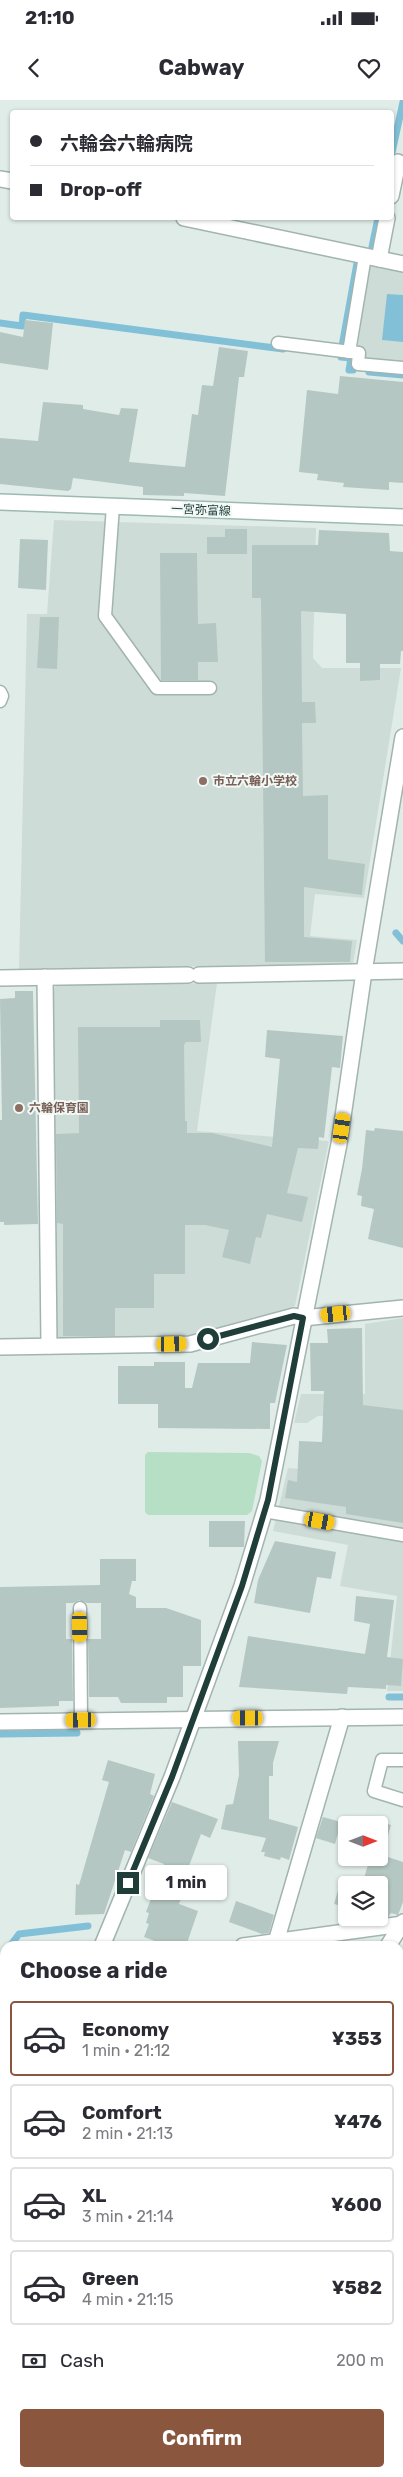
<!DOCTYPE html>
<meta charset="utf-8">
<style>
:root{--surface:#fff;--page:#f7f7f7;--text:#2b2b33;--muted:#7c7c81;--line:#e1e1e2;--accent:#8a573e}
body{margin:0;font-family:Rubik,"Noto Sans JP",sans-serif;background:var(--page);color:var(--text);height:100vh;display:flex;flex-direction:column;font-size:19px;white-space:nowrap}
*{box-sizing:border-box;margin:0}
p{font-size:16px;color:var(--muted)}
.icon{flex:none;width:28px;height:28px;fill:none;stroke:currentColor;stroke-width:2;stroke-linecap:round;stroke-linejoin:round}
.map{position:relative;flex:1;overflow:hidden}
.drawer{position:absolute;left:0px;top:1841px;width:404px;height:536px;display:flex;flex-direction:column;background:var(--surface);border-radius:15px 15px 0 0;box-shadow:0 1px 4px #0004}
.drawer>*{flex:none}
.banner{position:absolute;left:10px;top:10px;width:384px;height:110px;border-radius:5px;box-shadow:0 1px 4px #0004;display:grid;align-content:center;height:110px;padding:0 20px;background:var(--surface)}
.needle{width:32px;rotate:90deg}
.buttons{position:absolute;left:338px;top:1716px;display:grid;gap:10px}
.buttons a{display:grid;place-items:center;width:50px;height:50px;border-radius:5px;background:var(--surface);box-shadow:0 1px 4px #0004;font-size:25px}
.end{position:absolute;width:22px;height:22px;margin:-11px;border:6px solid #1f3e39;background:#fff;box-shadow:0 0 0 2px #fff}
.from{border-radius:50%}
.bubble{position:absolute;height:35px;border-radius:5px;background:var(--surface);box-shadow:0 1px 4px #0004;font-size:16px;font-weight:700;line-height:35px;text-align:center}
.car{position:absolute;width:15px;height:30px;margin:-15px -8px;border-radius:6px;box-shadow:0 0 4px 1px #0007;background:linear-gradient(#f5c518 24%,#345 0 40%,#f5c518 0 76%,#345 0 86%,#f5c518 0)}
.banner b{display:flex;align-items:center;gap:18px;height:48px;font-size:19px}
.banner b+b{border-top:1px solid var(--line)}
.banner i{width:12px;height:12px;background:var(--text)}
ul{padding:0;list-style:none}
li{display:flex;align-items:center;gap:15px;height:75px;margin:0 10px 8px;padding:0 10px;border:2px solid var(--line);border-radius:5px}
li div{flex:1}
li b{display:block;font-size:19px}
li em{font-style:normal;font-weight:700}
li.current{border-color:var(--accent)}
li>.icon{width:45px;height:45px;stroke-width:1.5}
h2{padding:0 20px;font-size:22px;line-height:60px}
.pay{display:flex;align-items:center;gap:12px;height:55px;padding:0 20px;font-size:19px}
.pay p{margin-inline-start:auto}
.cta{display:flex;gap:10px;margin-top:auto;padding:10px 20px}
.cta a{flex:1;height:58px;border-radius:5px;background:var(--accent);color:#fff;font-size:20px;font-weight:700;line-height:58px;text-align:center}
.status{display:flex;justify-content:space-between;align-items:center;height:35px;padding:0 25px;background:var(--surface);direction:ltr}
.status svg{height:14px;fill:currentColor}
header{display:flex;justify-content:space-between;align-items:center;height:65px;padding:0 20px;background:var(--surface);font-size:22px;font-weight:700}
.map>svg:first-child{display:block}
.built{fill:#cedcd7}
.green{fill:#b6dfc6}
.water{fill:#82c0d7}
.lines{fill:none;stroke-linecap:round;stroke-linejoin:round}
.stream{stroke:#82c0d7;stroke-width:7}
.building{fill:#b5c7c2}
.service-casing{stroke:#a2b4b0;stroke-width:15}
.minor-casing{stroke:#a2b4b0;stroke-width:18}
.tertiary-casing{stroke:#a2b4b0;stroke-width:18}
.secondary-casing{stroke:#9db9b2;stroke-width:18}
.service{stroke:#fff;stroke-width:12}
.minor{stroke:#fff;stroke-width:15}
.tertiary{stroke:#fff;stroke-width:15}
.secondary{stroke:#fff;stroke-width:15}
.route{stroke:#1f3e39;stroke-width:6}
.education-dot{fill:#8d6e63;stroke:#f1f8f5;stroke-width:2}
.labels{text-anchor:middle;dominant-baseline:central;stroke-width:4;stroke-linejoin:round;paint-order:stroke}
.street-label{font-size:12px;fill:#1f3e39;stroke:#f1f8f5}
.education-label{font-size:12px;font-weight:bold;fill:#785e54;stroke:#f1f8f5;text-anchor:start}
</style>
<div class="status"><b>21:10</b><svg viewBox="0 0 49 12"><path d="M0 12V9h3v3zM5 12V6h3v6zM10 12V3h3v9zM15 12V0h3v12zM26 1h20v11H26zM47 4h2v5h-2z"/></svg></div>
<header><svg class="icon" aria-label="back" viewBox="0 0 24 24"><path d="M15 5l-7 7 7 7"/></svg>Cabway<svg class="icon" aria-label="heart" viewBox="0 0 24 24"><path d="M12 20l-8-8c-3-5 5-10 8-4 3-6 11-1 8 4z"/></svg></header>
<div class="map">
<svg width="403" height="2377" viewBox="0 0 403 2377">
<rect width="100%" height="100%" fill="#e0ece8"/>
<!-- built -->
<g class="built">
<polygon points="369,166 403,172 403,264 362,261 363,249 358,246"/>
<polygon points="54,420 316,428 313,558 322,568 401,568 364,798 315,794 310,836 357,840 353,864 19,869 27,514 47,514"/>
<polygon points="217,883 197,1031 329,1041 295,1206 189,1239 57,1240 54,1236 52,890 57,885"/>
<polygon points="403,1218 403,1591 387,1591 397,1496 340,1486 348,1445 273,1431 288,1368 349,1373 357,1317 318,1316 307,1323 294,1323 301,1294 365,1294 365,1224"/>
</g>
<!-- green -->
<polygon class="green" points="148,1352 249,1353 259,1356 262,1361 252,1411 247,1415 148,1415 145,1412 145,1355"/>
<!-- water -->
<polygon class="water" points="387,194 403,195 403,242 382,240"/>
<g class="lines">
<!-- stream -->
<g class="stream">
<polyline points="391,57 403,2"/>
<polyline points="372,147 378,118"/>
<polyline points="0,223 22,226 23,215 283,249"/>
<polyline points="342,246 357,163"/>
<polyline points="341,257 351,258 349,270 353,270"/>
<polyline points="369,272 403,275"/>
<polyline points="396,833 403,841"/>
<polyline points="389,1597 402,1597"/>
<polyline points="0,1634 77,1633"/>
<polyline points="10,1846 19,1834 88,1826"/>
<polyline points="0,1895 5,1853"/>
<polyline points="399,1973 403,1973"/>
<polyline points="208,2377 208,2372"/>
</g>
</g>
<!-- building -->
<g class="building">
<polygon points="25,220 53,223 48,270 0,263 0,232 23,237"/>
<polygon points="219,247 248,251 244,277 239,277 225,396 184,393 184,396 143,395 143,387 73,378 71,389 68,391 0,384 0,338 38,341 43,302 83,305 83,309 119,315 121,308 138,309 129,362 185,367 192,314 198,315 202,285 213,286"/>
<polygon points="340,276 403,282 403,383 389,382 389,390 343,387 344,383 317,380 318,374 299,372 307,290 338,294"/>
<polygon points="225,429 247,429 247,454 207,454 207,437 225,437"/>
<polygon points="319,430 389,433 390,451 403,452 403,551 401,551 400,564 380,564 380,580 360,581 360,563 346,563 346,514 301,511 302,602 315,602 316,623 302,623 303,696 328,695 328,759 365,764 362,795 304,787 304,837 352,841 350,862 265,862 261,498 252,498 252,445 318,445"/>
<polygon points="20,439 48,440 46,490 18,488"/>
<polygon points="160,453 197,453 198,524 216,523 218,562 198,562 198,580 161,580"/>
<polygon points="40,517 59,517 57,569 37,568"/>
<polygon points="15,891 33,891 38,1124 4,1125 4,1122 0,1122 0,1020 2,1020 0,899 15,898"/>
<polygon points="160,920 200,920 201,942 186,942 184,945 185,1021 187,1021 187,1033 212,1033 272,1047 280,959 265,957 267,930 343,936 340,968 332,967 324,1038 319,1037 318,1049 298,1048 287,1093 308,1097 302,1122 267,1114 261,1138 256,1137 250,1164 222,1157 229,1130 205,1125 185,1125 185,1174 154,1174 154,1208 115,1208 115,1236 63,1236 63,1124 57,1123 56,1034 79,1033 78,927 160,927"/>
<polygon points="375,1028 403,1031 403,1148 368,1139 374,1109 361,1106 362,1096 357,1095 362,1069 366,1030 374,1031"/>
<polygon points="362,1228 363,1305 403,1310 403,1423 346,1414 346,1407 285,1398 288,1380 297,1382 299,1341 322,1342 324,1291 311,1291 310,1243 328,1243 327,1229"/>
<polygon points="252,1242 287,1245 275,1303 270,1303 270,1329 158,1328 158,1304 118,1304 118,1266 154,1266 154,1262 185,1262 185,1288 192,1288 198,1263 250,1263"/>
<polygon points="209,1421 245,1421 244,1447 209,1447"/>
<polygon points="275,1441 336,1452 331,1479 317,1477 310,1513 254,1503 258,1480"/>
<polygon points="100,1459 136,1459 136,1481 132,1481 129,1494 136,1497 136,1508 166,1508 201,1520 201,1566 183,1566 183,1597 167,1597 167,1603 121,1603 118,1597 89,1597 88,1539 101,1539 101,1503 87,1503 79,1500 73,1503 66,1503 66,1539 72,1539 73,1601 59,1601 59,1606 0,1608 0,1487 100,1485"/>
<polygon points="356,1496 394,1500 387,1557 403,1559 401,1586 386,1585 386,1589 348,1587 347,1594 239,1587 248,1536 365,1554 370,1524 354,1521"/>
<polygon points="238,1641 279,1641 273,1663 273,1676 269,1676 269,1719 298,1727 289,1760 281,1757 280,1760 264,1756 265,1752 261,1752 266,1738 221,1729 226,1705 233,1704 239,1675"/>
<polygon points="108,1660 155,1674 150,1694 154,1696 131,1752 125,1750 104,1814 75,1815 76,1784 79,1785 109,1682 102,1680"/>
<polygon points="172,1702 218,1719 210,1738 201,1734 186,1774 189,1775 179,1804 198,1811 186,1846 169,1846 144,1837 149,1824 146,1823 149,1813 146,1812 164,1764 148,1758"/>
<polygon points="345,1716 358,1720 359,1716 391,1725 383,1752 379,1750 379,1725 346,1725 346,1740 338,1738"/>
<polygon points="323,1717 341,1722 335,1744 316,1738"/>
<polygon points="379,1754 403,1762 403,1802 398,1815 391,1813 388,1817 379,1814 379,1785 362,1785 370,1758 379,1758"/>
<polygon points="339,1787 346,1790 346,1807 334,1804"/>
<polygon points="236,1801 274,1815 269,1833 262,1834 229,1822"/>
</g>
<g class="lines">
<!-- service casing -->
<g class="service-casing">
<g id="service">
<polyline points="278,243 359,253 358,264 403,268"/>
<polyline points="349,252 365,156"/>
<polyline points="113,406 105,516 157,588 210,588"/>
<polyline points="0,592 2,596 0,601"/>
<polyline points="264,1411 403,1435"/>
<polyline points="80,1508 81,1620"/>
<polyline points="403,1660 382,1660 374,1691 403,1700"/>
</g>
</g>
<!-- minor casing -->
<g class="minor-casing">
<g id="minor">
<polyline points="0,79 12,81"/>
<polyline points="391,96 398,62"/>
<polyline points="184,118 403,164"/>
<polyline points="379,159 387,118"/>
<polyline points="199,875 403,871"/>
<polyline points="45,877 49,1246"/>
<polyline points="0,878 188,875"/>
<polyline points="0,1247 190,1244 294,1216 303,1218 403,1208"/>
<polyline points="276,1842 342,1617"/>
<polyline points="102,1846 172,1677 242,1486 268,1400 339,1044 364,872 403,637"/>
<polyline points="243,1846 403,1824"/>
<polyline points="388,1846 403,1822"/>
<polyline points="0,2116 5,2103"/>
<polyline points="399,2125 403,2128"/>
<polyline points="0,2169 5,2170"/>
<polyline points="399,2331 403,2328"/>
<polyline points="376,2372 376,2377"/>
<polyline points="26,2377 26,2372"/>
<polyline points="199,2377 199,2372"/>
<polyline points="290,2377 303,2372"/>
</g>
</g>
<!-- tertiary casing -->
<g class="tertiary-casing">
<polyline id="tertiary" points="0,1622 403,1617"/>
</g>
<!-- secondary casing -->
<g class="secondary-casing">
<polyline id="secondary" points="0,402 403,417"/>
</g>
<!-- service -->
<use href="#service" class="service"/>
<!-- minor -->
<use href="#minor" class="minor"/>
<!-- tertiary -->
<use href="#tertiary" class="tertiary"/>
<!-- secondary -->
<use href="#secondary" class="secondary"/>
</g>
<g class="lines">
<!-- route -->
<polyline class="route" points="128,1783 172,1677 242,1486 268,1400 303,1218 294,1216 208,1239"/>
</g>
<!-- markers -->
<g class="education-dot">
<circle cx="203" cy="681" r="5"/>
<circle cx="19" cy="1008" r="5"/>
</g>
<g class="labels">
<!-- street labels -->
<g class="street-label">
<text transform="translate(201 410) rotate(2)">一宮弥富線</text>
</g>
<!-- education labels -->
<g class="education-label">
<text x="213" y="681">市立六輪小学校</text>
<text x="29" y="1008">六輪保育園</text>
</g>
</g>
</svg>
<div class="buttons">
<a><svg class="needle" viewBox="-14 -14 28 28"><path d="M0-13l5 13h-10z" fill="#e53935"/><path d="M0 13l5-13h-10z" fill="#7c7c81"/></svg></a>
<a><svg class="icon" aria-label="layers" viewBox="0 0 24 24"><path d="M12 4l9 5-9 5-9-5zM3 14l9 5 9-5"/></svg></a>
</div>
<i class="end from" style="left:208px;top:1239px"></i>
<i class="end" style="left:128px;top:1783px"></i>
<div class="bubble" style="left:145px;top:1765px;width:82px">1 min</div>
<i class="car" style="left:342px;top:1028px;rotate:8deg"></i>
<i class="car" style="left:336px;top:1214px;rotate:264deg"></i>
<i class="car" style="left:172px;top:1244px;rotate:89deg"></i>
<i class="car" style="left:320px;top:1421px;rotate:100deg"></i>
<i class="car" style="left:80px;top:1527px;rotate:179deg"></i>
<i class="car" style="left:248px;top:1618px;rotate:270deg"></i>
<i class="car" style="left:81px;top:1620px;rotate:269deg"></i>
<div class="banner">
<b><i class="from"></i>六輪会六輪病院</b>
<b><i></i>Drop-off</b>
</div>
<section class="drawer">
<h2>Choose a ride</h2>
<ul>
<li class="current"><svg class="icon" aria-label="car" viewBox="0 0 24 24"><path d="M5 17H2v-5l4-1 3-4h7l3 4 3 1v5h-3M9 17h6M6 11h13"/><circle cx="7" cy="17" r="2"/><circle cx="17" cy="17" r="2"/></svg><div><b>Economy</b><p>1 min · 21:12</p></div><em>¥353</em></li>
<li><svg class="icon" aria-label="car" viewBox="0 0 24 24"><path d="M5 17H2v-5l4-1 3-4h7l3 4 3 1v5h-3M9 17h6M6 11h13"/><circle cx="7" cy="17" r="2"/><circle cx="17" cy="17" r="2"/></svg><div><b>Comfort</b><p>2 min · 21:13</p></div><em>¥476</em></li>
<li><svg class="icon" aria-label="car" viewBox="0 0 24 24"><path d="M5 17H2v-5l4-1 3-4h7l3 4 3 1v5h-3M9 17h6M6 11h13"/><circle cx="7" cy="17" r="2"/><circle cx="17" cy="17" r="2"/></svg><div><b>XL</b><p>3 min · 21:14</p></div><em>¥600</em></li>
<li><svg class="icon" aria-label="car" viewBox="0 0 24 24"><path d="M5 17H2v-5l4-1 3-4h7l3 4 3 1v5h-3M9 17h6M6 11h13"/><circle cx="7" cy="17" r="2"/><circle cx="17" cy="17" r="2"/></svg><div><b>Green</b><p>4 min · 21:15</p></div><em>¥582</em></li>
</ul>
<div class="pay"><svg class="icon" aria-label="cash" viewBox="0 0 24 24"><path d="M3 7h18v10H3z"/><circle cx="12" cy="12" r="2"/></svg>Cash<p>200 m</p></div>
<div class="cta"><a>Confirm</a></div>
</section>
</div>
